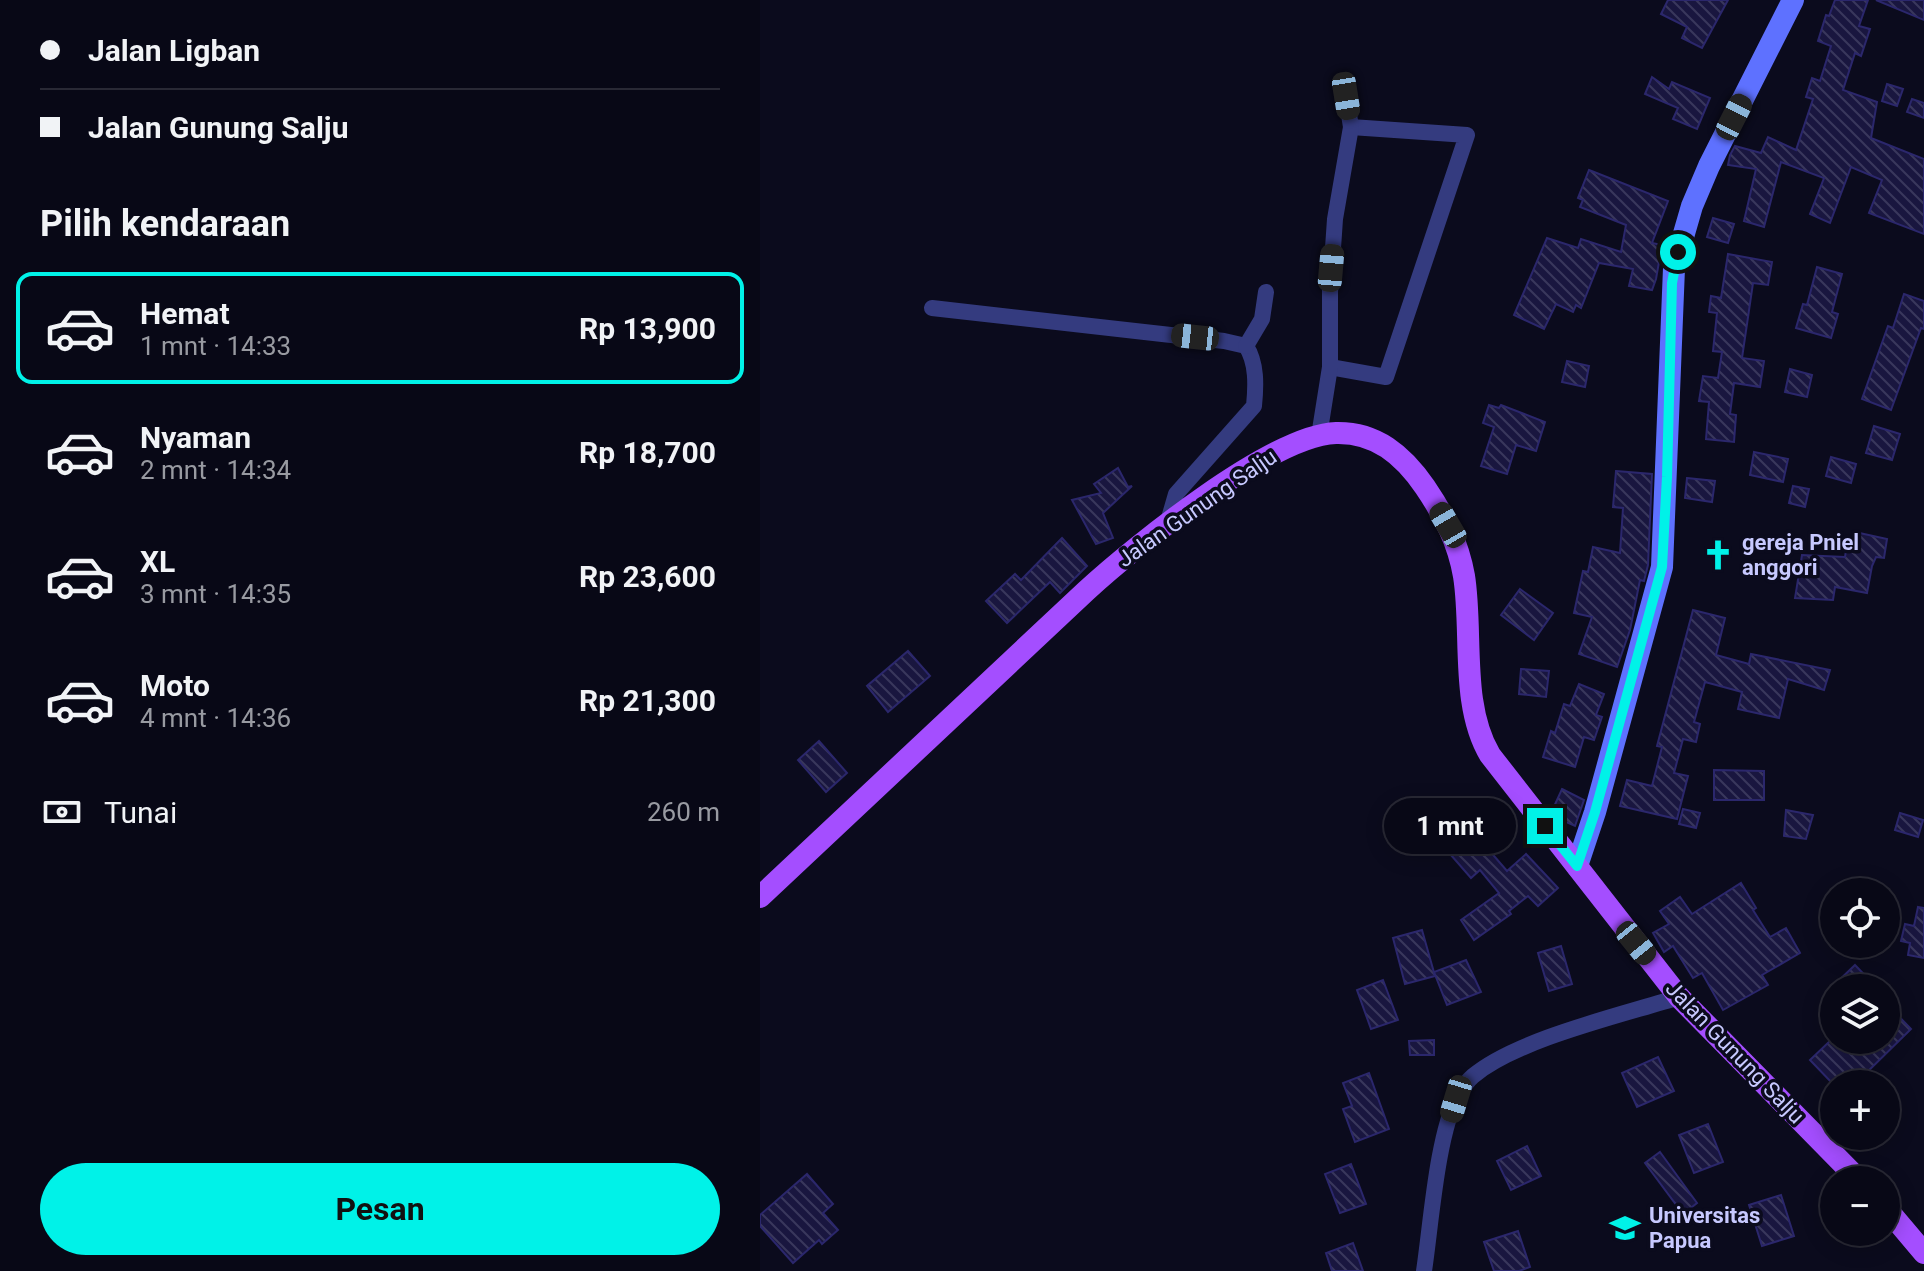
<!DOCTYPE html>
<html lang="id">
<meta charset="utf-8">
<style>
:root{--surface:#080816;--page:#11111f;--text:#f1f3f6;--muted:#989aa1;--line:#292935;--accent:#00f2e8}
body{margin:0;font-family:Roboto,sans-serif;background:var(--page);color:var(--text);height:100vh;display:flex;flex-direction:column;font-size:30px;white-space:nowrap}
*{box-sizing:border-box;margin:0}
p{font-size:26px;color:var(--muted)}
.icon{flex:none;width:44px;height:44px;fill:none;stroke:currentColor;stroke-width:2;stroke-linecap:round;stroke-linejoin:round}
.map{position:relative;flex:1;overflow:hidden}
.details{display:flex;flex-direction:column;background:var(--surface);width:760px}
.details>*{flex:none}
.guide{display:grid;align-content:center;height:176px;padding:0 40px;background:var(--surface)}
.fabs{position:absolute;left:1060px;top:878px;display:grid;gap:16px}
.fabs a{display:grid;place-items:center;width:80px;height:80px;border-radius:50%;background:var(--surface);box-shadow:0 4px 20px #0003,0 0 0 2px var(--line);font-size:40px}
.end{position:absolute;width:36px;height:36px;margin:-18px;border:10px solid #00f2e8;background:#111;box-shadow:0 0 0 4px #111}
.from{border-radius:50%}
.bubble{position:absolute;height:56px;border-radius:28px;background:var(--surface);box-shadow:0 4px 20px #0003,0 0 0 2px var(--line);font-size:26px;font-weight:700;line-height:56px;text-align:center}
.car{position:absolute;width:24px;height:48px;margin:-24px -12px;border-radius:10px;box-shadow:0 0 6px 2px #0007;background:linear-gradient(#222 24%,#8ab4d8 0 40%,#222 0 76%,#8ab4d8 0 86%,#222 0)}
.guide b{display:flex;align-items:center;gap:28px;height:76px;font-size:30px}
.guide b+b{border-top:2px solid var(--line)}
.guide i{width:20px;height:20px;background:var(--text)}
ul{padding:0;list-style:none}
li{display:flex;align-items:center;gap:24px;height:112px;margin:0 16px 12px;padding:0 24px;border:4px solid transparent;border-radius:16px}
li div{flex:1}
li b{display:block;font-size:30px}
li em{font-style:normal;font-weight:700}
li.on{border-color:var(--accent)}
li>.icon{width:72px;height:72px;stroke-width:1.5}
h2{padding:0 40px;font-size:36px;line-height:96px}
.pay{display:flex;align-items:center;gap:20px;height:88px;padding:0 40px;font-size:30px}
.pay p{margin-inline-start:auto}
.button{display:flex;gap:16px;margin-top:auto;padding:16px 40px}
.button a{flex:1;height:92px;border-radius:48px;background:var(--accent);color:#111;font-size:32px;font-weight:700;line-height:92px;text-align:center}
main{display:flex;flex:1;min-height:0}
.map>svg:first-child{display:block}
.building{fill:url(#building-back-hatch);stroke:#2b276c;stroke-width:2}
.lines{fill:none;stroke-linecap:round;stroke-linejoin:round}
.minor{stroke:#343b7f;stroke-width:16}
.secondary{stroke:#5e71ff;stroke-width:22}
.primary{stroke:#a44eff;stroke-width:22}
.route{stroke:#00f2e8;stroke-width:10}
.labels{text-anchor:middle;dominant-baseline:central;stroke-width:7;stroke-linejoin:round;paint-order:stroke}
.street-label{font-size:22px;fill:#c7c9ff;stroke:#0b0b1d}
.poi-label{font-size:22px;font-weight:bold;fill:#c7c9ff;stroke:#0b0b1d;text-anchor:start}
</style>
<main>
<section class="details">
<div class="guide">
<b><i class="from"></i>Jalan Ligban</b>
<b><i></i>Jalan Gunung Salju</b>
</div>
<h2>Pilih kendaraan</h2>
<ul>
<li class="on"><svg class="icon" aria-label="car" viewBox="0 0 24 24"><path d="M5 17H2v-5l4-1 3-4h7l3 4 3 1v5h-3M9 17h6M6 11h13"/><circle cx="7" cy="17" r="2"/><circle cx="17" cy="17" r="2"/></svg><div><b>Hemat</b><p>1 mnt · 14:33</p></div><em>Rp 13,900</em></li>
<li><svg class="icon" aria-label="car" viewBox="0 0 24 24"><path d="M5 17H2v-5l4-1 3-4h7l3 4 3 1v5h-3M9 17h6M6 11h13"/><circle cx="7" cy="17" r="2"/><circle cx="17" cy="17" r="2"/></svg><div><b>Nyaman</b><p>2 mnt · 14:34</p></div><em>Rp 18,700</em></li>
<li><svg class="icon" aria-label="car" viewBox="0 0 24 24"><path d="M5 17H2v-5l4-1 3-4h7l3 4 3 1v5h-3M9 17h6M6 11h13"/><circle cx="7" cy="17" r="2"/><circle cx="17" cy="17" r="2"/></svg><div><b>XL</b><p>3 mnt · 14:35</p></div><em>Rp 23,600</em></li>
<li><svg class="icon" aria-label="car" viewBox="0 0 24 24"><path d="M5 17H2v-5l4-1 3-4h7l3 4 3 1v5h-3M9 17h6M6 11h13"/><circle cx="7" cy="17" r="2"/><circle cx="17" cy="17" r="2"/></svg><div><b>Moto</b><p>4 mnt · 14:36</p></div><em>Rp 21,300</em></li>
</ul>
<div class="pay"><svg class="icon" aria-label="cash" viewBox="0 0 24 24"><path d="M3 7h18v10H3z"/><circle cx="12" cy="12" r="2"/></svg>Tunai<p>260 m</p></div>
<div class="button"><a>Pesan</a></div>
</section>
<div class="map">
<svg width="1164" height="1271" viewBox="0 0 1164 1271">
<defs>
<pattern id="building-back-hatch" width="6" height="6" patternUnits="userSpaceOnUse" patternTransform="scale(2)"><rect width="6" height="6" fill="#19163f"/><path d="M-1 5l2 2M0 0l6 6M5-1l2 2" fill="none" stroke="#39375c"/></pattern>
</defs>
<rect width="100%" height="100%" fill="#0b0b1d"/>
<!-- building -->
<g class="building">
<polygon points="908,0 968,0 942,48 922,38 927,27 901,14"/>
<polygon points="1075,0 1108,0 1099,26 1110,29 1101,56 1095,53 1083,90 1117,102 1111,138 1164,159 1164,234 1109,213 1122,180 1091,167 1070,223 1050,214 1064,178 1021,162 1004,227 984,221 996,169 968,165 970,155 975,146 1001,153 1008,137 1036,150 1053,99 1046,97 1052,78 1060,81 1071,46 1058,41 1066,15 1069,16"/>
<polygon points="1116,0 1164,0 1164,20"/>
<polygon points="892,77 909,89 912,82 950,98 937,129 913,119 918,108 885,94"/>
<polygon points="1127,84 1143,89 1137,106 1122,101"/>
<polygon points="1152,99 1164,103 1164,118 1147,112"/>
<polygon points="829,170 908,201 892,243 902,245 896,279 892,290 869,286 873,269 839,263 821,308 816,305 813,312 796,304 784,329 754,315 787,238 818,248 821,239 861,252 866,225 820,207 823,200 818,198"/>
<polygon points="953,218 974,224 968,243 947,237"/>
<polygon points="968,254 1012,262 1008,285 993,283 982,358 1004,361 1000,387 974,383 970,414 976,415 974,442 946,439 949,402 939,401 943,376 958,378 962,352 953,351 957,313 949,312 951,296 961,298"/>
<polygon points="1057,267 1082,274 1072,312 1078,314 1071,338 1036,328 1043,304 1047,305"/>
<polygon points="1144,294 1164,301 1164,329 1161,328 1131,410 1102,399 1128,326 1133,328"/>
<polygon points="807,361 829,366 825,387 802,382"/>
<polygon points="1030,369 1052,375 1047,397 1025,392"/>
<polygon points="729,405 739,408 741,405 785,422 776,451 756,445 747,474 721,466 734,427 723,423"/>
<polygon points="1114,426 1140,434 1132,460 1106,453"/>
<polygon points="994,452 1028,459 1023,482 990,475"/>
<polygon points="1071,457 1096,464 1091,483 1066,476"/>
<polygon points="358,468 368,487 372,486 343,513 353,538 336,544 312,500 341,493 334,484"/>
<polygon points="856,471 892,474 888,565 884,581 880,580 870,630 857,667 819,654 832,617 814,613 823,571 828,572 833,547 860,553 863,508 853,507"/>
<polygon points="927,478 955,481 952,502 925,498"/>
<polygon points="1033,486 1049,489 1045,507 1029,503"/>
<polygon points="1095,532 1127,539 1124,558 1116,557 1112,566 1107,593 1075,587 1073,600 1035,598 1042,555 1085,557 1088,539 1094,540"/>
<polygon points="302,538 327,566 300,593 290,582 247,623 226,601 255,574 261,580"/>
<polygon points="760,589 793,613 774,640 741,615"/>
<polygon points="933,610 965,618 956,655 989,664 991,654 1070,670 1064,690 1028,679 1019,718 978,709 982,692 945,682 934,722 940,724 936,742 923,739 914,773 928,776 917,819 860,806 867,780 892,786 902,747 897,746"/>
<polygon points="148,651 170,676 128,712 107,686"/>
<polygon points="761,669 789,671 786,697 759,694"/>
<polygon points="819,684 844,694 836,715 842,717 834,740 824,737 815,767 783,757 791,731 795,733 804,704 810,706"/>
<polygon points="59,741 87,773 66,792 38,760"/>
<polygon points="954,770 1004,771 1004,800 954,800"/>
<polygon points="802,789 824,800 815,826 797,818 792,811"/>
<polygon points="725,809 746,830 728,849 747,871 766,854 798,888 778,906 768,896 749,911 751,914 714,940 701,920 739,893 720,870 711,878 677,839 701,818 708,826"/>
<polygon points="923,809 940,813 936,828 919,824"/>
<polygon points="1026,810 1053,815 1046,839 1024,836"/>
<polygon points="1140,813 1163,820 1158,837 1135,830"/>
<polygon points="981,883 996,908 993,910 1010,937 1026,928 1040,953 1002,975 1008,985 963,1010 942,973 933,978 913,946 904,952 893,933 909,924 900,911 920,897 932,914"/>
<polygon points="1158,907 1164,908 1164,958 1148,955 1150,943 1141,941 1145,924 1154,926"/>
<polygon points="662,930 675,976 645,984 633,938"/>
<polygon points="801,946 812,984 789,991 778,953"/>
<polygon points="706,960 721,992 687,1005 674,972"/>
<polygon points="1095,965 1117,988 1071,988"/>
<polygon points="623,980 638,1020 611,1029 597,990"/>
<polygon points="1126,1003 1151,1029 1095,1084 1073,1084 1050,1060 1071,1040 1126,1040"/>
<polygon points="674,1040 674,1055 650,1055 649,1041"/>
<polygon points="898,1057 914,1091 877,1107 862,1073"/>
<polygon points="609,1073 629,1129 595,1142 583,1109 592,1106 583,1083"/>
<polygon points="948,1124 963,1162 934,1173 919,1135"/>
<polygon points="767,1146 781,1176 751,1190 737,1161"/>
<polygon points="900,1152 937,1203 923,1214 885,1163"/>
<polygon points="591,1164 606,1204 580,1213 565,1174"/>
<polygon points="47,1174 73,1204 63,1213 78,1230 62,1244 59,1240 33,1263 0,1226 0,1215"/>
<polygon points="1021,1195 1034,1236 1002,1246 989,1205"/>
<polygon points="758,1231 770,1267 759,1271 734,1271 724,1242"/>
<polygon points="593,1243 603,1271 572,1271 566,1253"/>
</g>
<g class="lines">
<!-- minor -->
<g class="minor">
<path d="M172,308L464,341L486,346C497,363 496,386 494,406L416,494L407,525"/>
<polyline points="486,346 502,319 506,292"/>
<polyline points="570,367 626,377 707,135 591,127"/>
<polyline points="559,436 570,367 570,292 575,219 591,127 586,96"/>
<path d="M664,1271C671,1225 677,1134 698,1096C702,1089 707,1081 713,1076C757,1039 862,1015 919,997"/>
</g>
<!-- secondary -->
<polyline class="secondary" points="817,866 835,812 902,567 914,268 932,206 949,166 1033,0"/>
<!-- primary -->
<g class="primary">
<path d="M0,897L326,591C374,547 512,435 576,433C616,432 643,455 665,487C684,515 698,542 704,576C713,632 700,705 730,755L919,997L1099,1180"/>
<polyline points="1126,1208 1164,1253"/>
</g>
</g>
<g class="lines">
<!-- route -->
<polyline class="route" points="785,826 817,866 835,812 902,567 907,477 912,283 918,252"/>
</g>
<!-- icons -->
<defs>
<g id="church-bare" transform="scale(2.4)"><path d="M-1.2-6h2.4v3.5h3.3v2.4h-3.3V6h-2.4V-.1h-3.3v-2.4h3.3Z" fill="#00f2e8" stroke="#0b0b1d" stroke-width="2.5" paint-order="stroke"/></g>
<g id="university-bare" transform="scale(2.4)"><path d="M0-5L7-2L0 1L-7-2ZM-4 1L0 2.5L4 1V4Q0 6-4 4Z" fill="#00f2e8" stroke="#0b0b1d" stroke-width="2.5" paint-order="stroke"/></g>
</defs>
<g fill-rule="evenodd">
<use href="#church-bare" x="958" y="555"/>
<use href="#university-bare" x="865" y="1228"/>
</g>
<g class="labels">
<!-- street labels -->
<g class="street-label">
<text transform="translate(437 508) rotate(-35)">Jalan Gunung Salju</text>
<text transform="translate(975 1052) rotate(46)">Jalan Gunung Salju</text>
</g>
<!-- poi labels -->
<g class="poi-label">
<text x="982" y="542">gereja Pniel<tspan x="982" dy="25">anggori</tspan></text>
<text x="889" y="1215">Universitas<tspan x="889" dy="25">Papua</tspan></text>
</g>
</g>
</svg>
<div class="fabs">
<a><svg class="icon" aria-label="locate" viewBox="0 0 24 24"><circle cx="12" cy="12" r="6"/><path d="M12 2v4M12 18v4M2 12h4M18 12h4"/></svg></a>
<a><svg class="icon" aria-label="layers" viewBox="0 0 24 24"><path d="M12 4l9 5-9 5-9-5zM3 14l9 5 9-5"/></svg></a>
<a>+</a>
<a>−</a>
</div>
<i class="end from" style="left:918px;top:252px"></i>
<i class="end" style="left:785px;top:826px"></i>
<div class="bubble" style="left:624px;top:798px;width:132px">1 mnt</div>
<i class="car" style="left:586px;top:96px;rotate:171deg"></i>
<i class="car" style="left:974px;top:117px;rotate:27deg"></i>
<i class="car" style="left:571px;top:268px;rotate:5deg"></i>
<i class="car" style="left:435px;top:337px;rotate:276deg"></i>
<i class="car" style="left:688px;top:525px;rotate:330deg"></i>
<i class="car" style="left:876px;top:943px;rotate:141deg"></i>
<i class="car" style="left:696px;top:1099px;rotate:197deg"></i>
</div>
</main>
